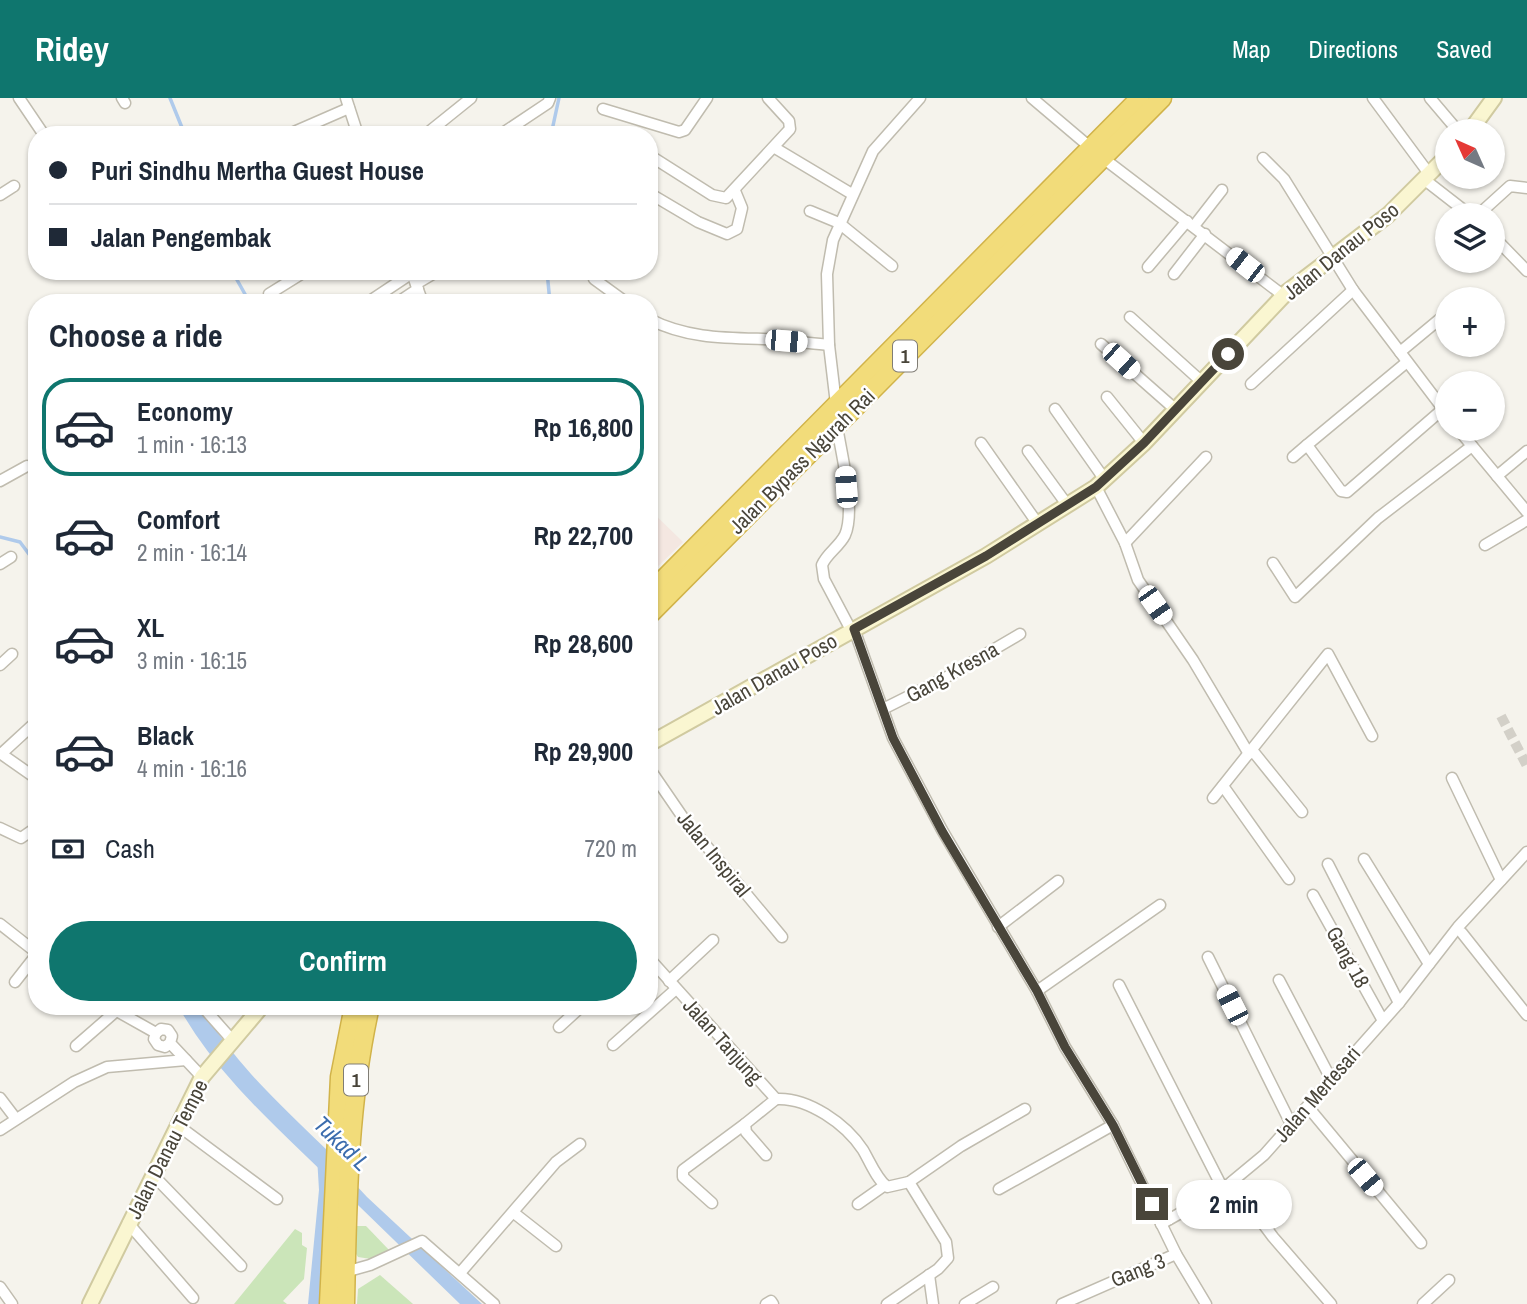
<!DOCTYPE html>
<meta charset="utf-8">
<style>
:root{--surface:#fff;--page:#f2f2f3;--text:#1f2937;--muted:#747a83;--line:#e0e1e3;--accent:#0f766e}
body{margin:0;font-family:"Archivo Narrow",sans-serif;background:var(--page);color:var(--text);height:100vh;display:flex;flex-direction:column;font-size:26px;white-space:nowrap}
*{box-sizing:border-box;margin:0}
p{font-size:23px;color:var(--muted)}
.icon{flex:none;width:38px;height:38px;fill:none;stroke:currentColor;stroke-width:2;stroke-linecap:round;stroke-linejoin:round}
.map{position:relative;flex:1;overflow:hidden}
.panel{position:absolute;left:28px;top:196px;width:630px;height:721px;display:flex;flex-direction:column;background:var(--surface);border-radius:28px;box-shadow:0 2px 5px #0004}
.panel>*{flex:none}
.top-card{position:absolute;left:28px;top:28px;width:630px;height:154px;border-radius:28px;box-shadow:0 2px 5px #0004;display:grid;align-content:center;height:154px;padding:0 21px;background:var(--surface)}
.needle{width:46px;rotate:315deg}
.tools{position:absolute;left:1435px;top:21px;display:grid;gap:14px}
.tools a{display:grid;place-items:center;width:70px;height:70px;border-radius:50%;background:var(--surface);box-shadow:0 2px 5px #0004;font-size:35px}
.end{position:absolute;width:32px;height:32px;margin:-16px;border:9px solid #49453a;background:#fff;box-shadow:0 0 0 4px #fff}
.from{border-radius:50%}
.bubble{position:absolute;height:49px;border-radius:24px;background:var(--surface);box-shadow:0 2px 5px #0004;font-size:23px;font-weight:800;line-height:49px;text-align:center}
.car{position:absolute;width:21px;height:42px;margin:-21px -10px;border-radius:9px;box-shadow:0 0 5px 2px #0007;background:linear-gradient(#fff 24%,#345 0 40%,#fff 0 76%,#345 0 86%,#fff 0)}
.top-card b{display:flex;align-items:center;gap:24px;height:66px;font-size:26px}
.top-card b+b{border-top:2px solid var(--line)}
.top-card i{width:18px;height:18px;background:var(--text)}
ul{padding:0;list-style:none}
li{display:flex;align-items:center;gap:21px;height:98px;margin:0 14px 10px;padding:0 7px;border:4px solid transparent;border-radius:28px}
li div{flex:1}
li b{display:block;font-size:26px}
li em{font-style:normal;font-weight:800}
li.active{border-color:var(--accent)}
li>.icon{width:63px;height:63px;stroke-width:1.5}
h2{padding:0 21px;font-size:32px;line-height:84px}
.pay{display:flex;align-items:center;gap:18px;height:77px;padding:0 21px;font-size:26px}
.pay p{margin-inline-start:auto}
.action{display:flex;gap:14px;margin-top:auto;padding:14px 21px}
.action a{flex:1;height:80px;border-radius:42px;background:var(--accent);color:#fff;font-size:28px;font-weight:800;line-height:80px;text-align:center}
header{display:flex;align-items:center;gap:42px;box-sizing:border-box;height:98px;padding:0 35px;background:var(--accent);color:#fff}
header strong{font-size:33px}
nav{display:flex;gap:38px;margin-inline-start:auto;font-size:24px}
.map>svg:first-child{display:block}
.medical{fill:#f4e7e1}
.green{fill:#cbe5b9}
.water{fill:#afcaeb}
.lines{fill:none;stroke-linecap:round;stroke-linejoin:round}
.stream{stroke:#afcaeb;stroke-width:3.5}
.river{stroke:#afcaeb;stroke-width:19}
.street-tunnel{stroke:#d3d0c8;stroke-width:10;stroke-dasharray:10 5;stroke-linecap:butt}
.street-casing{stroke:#c0bcaf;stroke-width:13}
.secondary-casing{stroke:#d0caa0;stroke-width:18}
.highway-casing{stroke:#d1b34a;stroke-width:21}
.street{stroke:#fff;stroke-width:10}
.secondary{stroke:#faf6d1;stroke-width:14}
.highway{stroke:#f2dc7a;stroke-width:18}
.route{stroke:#49453a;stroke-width:9}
.labels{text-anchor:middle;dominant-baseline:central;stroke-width:5;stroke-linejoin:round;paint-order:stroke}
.shield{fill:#fff;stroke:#807d75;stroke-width:2}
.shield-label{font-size:19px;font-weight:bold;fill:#49453a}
.street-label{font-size:21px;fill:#49453a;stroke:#fff}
.water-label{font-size:23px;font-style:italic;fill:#3b6cad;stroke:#fff}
</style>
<header>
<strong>Ridey</strong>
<nav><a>Map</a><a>Directions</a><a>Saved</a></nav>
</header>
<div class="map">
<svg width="1527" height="1206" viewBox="0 0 1527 1206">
<rect width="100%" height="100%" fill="#f5f3ec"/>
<!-- medical -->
<polygon class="medical" points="649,411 683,444 649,477"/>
<!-- green -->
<g class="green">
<polygon points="357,1128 366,1128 390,1153 371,1161 358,1159 353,1151"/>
<polygon points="295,1131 302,1135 302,1147 307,1150 304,1181 283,1203 287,1206 234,1206"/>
<polygon points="380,1177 413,1206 357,1206 358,1191"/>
</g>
<!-- water -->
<polygon class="water" points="326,1055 367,1099 482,1206 460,1206 326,1076 321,1206 308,1206 319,1092 317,1059"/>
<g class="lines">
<!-- stream -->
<g class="stream">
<polyline points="170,0 185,37"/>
<polyline points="551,37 559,0"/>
<polyline points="232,173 250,205"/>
<polyline points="547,173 550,205"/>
<polyline points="0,439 20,444 37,467"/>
</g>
<!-- river -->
<path class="river" d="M189,908C227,974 283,1022 336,1074"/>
<!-- street-tunnel -->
<polyline class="street-tunnel" points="1501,618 1527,668"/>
<!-- street casing -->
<g class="street-casing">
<g id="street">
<polyline points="19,0 44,37"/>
<polyline points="122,0 125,5"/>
<polyline points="346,0 358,37"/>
<polyline points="1032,0 1091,50"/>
<polyline points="1373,0 1430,77"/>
<polyline points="1430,0 1458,33"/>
<polyline points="603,11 679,34 685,32 707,0"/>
<polyline points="287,37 349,10"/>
<polyline points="425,37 471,0"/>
<polyline points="500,37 548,5 550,0"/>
<polyline points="775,50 852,96"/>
<polyline points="649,57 712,97 726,100 790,31 789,23 768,0"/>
<polyline points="1103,60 1284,198"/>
<polyline points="1263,60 1284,81 1353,192 1447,316"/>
<polyline points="1425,82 1470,117"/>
<polyline points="649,95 698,124 727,136 737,131 742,110 735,93"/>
<polyline points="0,97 14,88"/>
<polyline points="810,113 839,125 892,168"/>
<polyline points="1478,117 1510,88 1527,90"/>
<polyline points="1194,128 1222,92"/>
<polyline points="1493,138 1527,173"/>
<polyline points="1148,169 1187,123"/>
<polyline points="411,173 423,205"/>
<polyline points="1174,176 1205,136"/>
<polyline points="594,181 627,205"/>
<polyline points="416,186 438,173"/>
<polyline points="269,196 306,173"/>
<polyline points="1465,201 1469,197"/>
<polyline points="367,205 412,175"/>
<polyline points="397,205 418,191"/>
<polyline points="1130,219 1202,284"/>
<path d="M649,221C686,240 723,240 763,241C785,242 807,245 829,247"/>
<polyline points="1101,246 1176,312"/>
<polyline points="1400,254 1447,215"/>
<polyline points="1407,264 1307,347 1341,393 1347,394 1443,311"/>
<polyline points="1251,286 1353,192"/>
<polyline points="1107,299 1144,345"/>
<polyline points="836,306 829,247 827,176 833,142 873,53 920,0"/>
<polyline points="1055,311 1105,382"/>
<path d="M837,328C841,355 856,412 845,437C839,449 827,455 822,467L824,481L851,532"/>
<polyline points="1458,331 1527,414"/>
<polyline points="981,345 1038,426"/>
<polyline points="1028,353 1068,408"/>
<polyline points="1293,359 1307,347"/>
<polyline points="1497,378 1527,353"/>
<polyline points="0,383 27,368"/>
<polyline points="1096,389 1125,445 1138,482 1193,562 1249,656"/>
<polyline points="1125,445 1206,359"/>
<polyline points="1485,447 1527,422"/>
<polyline points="1273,465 1295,499 1378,420 1472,348"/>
<polyline points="0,466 11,459"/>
<polyline points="854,531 893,640 942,732 1037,893 1065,949 1113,1027 1176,1156 1206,1206"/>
<polyline points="0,567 12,556"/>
<polyline points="883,611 945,580 1020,536"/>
<polyline points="1252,652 1302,714"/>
<polyline points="0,655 37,681"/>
<polyline points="1,656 37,623"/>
<polyline points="649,670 684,721 782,839"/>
<polyline points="1452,680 1501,782"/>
<polyline points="1223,688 1289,781"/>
<polyline points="1213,700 1328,556 1372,638"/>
<polyline points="0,730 21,740 37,729"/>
<polyline points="1364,761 1429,866"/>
<polyline points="1328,766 1399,905"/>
<polyline points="1313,797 1382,921"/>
<polyline points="0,826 37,855"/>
<polyline points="998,829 1058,783"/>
<polyline points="1462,835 1527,917"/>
<polyline points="1208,859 1291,1026"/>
<path d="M649,860L776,1001C808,999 846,1026 863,1052C870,1064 876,1080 887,1089L909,1084L961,1048L1025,1011"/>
<polyline points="1279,882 1332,983"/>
<polyline points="669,883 713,842"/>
<polyline points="15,884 37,856"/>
<polyline points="1119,887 1223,1091"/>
<polyline points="1037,893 1160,807"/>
<polyline points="108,908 156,935"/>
<polyline points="202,908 233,943"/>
<polyline points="559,929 582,908"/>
<polyline points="170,945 165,949 158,947 154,941 156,935 161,931 168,932 172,938 170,945 202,979"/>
<polyline points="613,947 676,891"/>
<polyline points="76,948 115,914"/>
<polyline points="0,1000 16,1021"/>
<polyline points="1308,1009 1421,1145"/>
<polyline points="176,1026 277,1101"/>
<polyline points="0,1032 74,984 107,969 186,962"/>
<polyline points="766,1057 746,1034 745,1026 776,1001"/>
<polyline points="152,1076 241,1168"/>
<polyline points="1232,1084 1273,1139 1331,1206"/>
<polyline points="999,1091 1113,1027"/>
<polyline points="712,1105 683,1079 683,1072 745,1026"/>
<polyline points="858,1106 885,1087"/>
<polyline points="514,1115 556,1148"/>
<polyline points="128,1125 193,1200"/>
<polyline points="1161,1126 1223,1091 1264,1057 1399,905 1458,829 1527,754"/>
<polyline points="345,1174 370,1167 422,1143 494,1206"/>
<polyline points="460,1175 556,1064 580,1046"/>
<polyline points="929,1177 933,1206"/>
<polyline points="0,1189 12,1206"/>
<polyline points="766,1206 771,1203 773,1206"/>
<polyline points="887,1206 938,1171 948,1160 946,1144 909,1084"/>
<polyline points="965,1206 993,1189"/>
<polyline points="1062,1206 1176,1156"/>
<polyline points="1423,1206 1449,1182"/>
</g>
</g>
<!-- secondary casing -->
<g class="secondary-casing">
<g id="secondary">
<polyline points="1470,33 1494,0"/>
<polyline points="649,646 986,458 1096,389 1144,345 1287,194 1388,117 1447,58"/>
<polyline points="90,1206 202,979 262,908"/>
</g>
</g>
<!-- highway casing -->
<g class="highway-casing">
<g id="highway">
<polyline points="649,496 1140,0"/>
<polyline points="649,517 1162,0"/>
<polyline points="329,1206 340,979 354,908"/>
<path d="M345,1206C347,1106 348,1006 370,908"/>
</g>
</g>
<!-- street -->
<use href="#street" class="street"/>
<!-- secondary -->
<use href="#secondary" class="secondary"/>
<!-- highway -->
<use href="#highway" class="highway"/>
</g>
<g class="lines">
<!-- route -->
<polyline class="route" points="1152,1106 1113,1027 1065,949 1037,893 942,733 893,640 854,531 986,458 1096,389 1144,345 1228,256"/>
</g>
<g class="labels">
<!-- shield labels -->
<g class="shield">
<rect x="893" y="242.5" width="24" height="31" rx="5"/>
<rect x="344" y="966.5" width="24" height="31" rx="5"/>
</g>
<g class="shield-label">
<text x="905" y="258">1</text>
<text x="356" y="982">1</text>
</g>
<!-- street labels -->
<g class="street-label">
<text transform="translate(1341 153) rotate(-39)">Jalan Danau Poso</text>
<text transform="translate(802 363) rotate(-45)">Jalan Bypass Ngurah Rai</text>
<text transform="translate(952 574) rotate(-29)">Gang Kresna</text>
<text transform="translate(774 576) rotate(-30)">Jalan Danau Poso</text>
<text transform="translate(714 756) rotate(51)">Jalan Inspiral</text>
<text transform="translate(1348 859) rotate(61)">Gang 18</text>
<text transform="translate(723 943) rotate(48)">Jalan Tanjung</text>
<text transform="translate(1317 996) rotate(-49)">Jalan Mertesari</text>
<text transform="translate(167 1051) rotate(-63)">Jalan Danau Tempe</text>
<text transform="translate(1138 1172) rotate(-22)">Gang 3</text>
</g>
<!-- water labels -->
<g class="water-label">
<text transform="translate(342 1045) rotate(44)">Tukad L</text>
</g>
</g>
</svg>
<div class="tools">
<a><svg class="needle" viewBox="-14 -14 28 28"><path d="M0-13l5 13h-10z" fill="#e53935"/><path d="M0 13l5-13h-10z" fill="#747a83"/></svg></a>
<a><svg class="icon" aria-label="layers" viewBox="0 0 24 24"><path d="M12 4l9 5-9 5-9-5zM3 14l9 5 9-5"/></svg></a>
<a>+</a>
<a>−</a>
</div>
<i class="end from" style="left:1228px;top:256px"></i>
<i class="end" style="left:1152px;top:1106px"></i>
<div class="bubble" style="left:1176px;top:1082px;width:116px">2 min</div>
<i class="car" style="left:1245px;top:167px;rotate:308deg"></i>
<i class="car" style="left:786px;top:243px;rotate:95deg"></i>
<i class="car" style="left:1121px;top:263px;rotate:132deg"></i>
<i class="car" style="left:846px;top:389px;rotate:356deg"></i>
<i class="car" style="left:1155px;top:507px;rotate:145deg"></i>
<i class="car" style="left:1232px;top:907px;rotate:333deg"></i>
<i class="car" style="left:1365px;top:1079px;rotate:140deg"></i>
<div class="top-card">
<b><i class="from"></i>Puri Sindhu Mertha Guest House</b>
<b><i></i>Jalan Pengembak</b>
</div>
<section class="panel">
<h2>Choose a ride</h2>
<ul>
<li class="active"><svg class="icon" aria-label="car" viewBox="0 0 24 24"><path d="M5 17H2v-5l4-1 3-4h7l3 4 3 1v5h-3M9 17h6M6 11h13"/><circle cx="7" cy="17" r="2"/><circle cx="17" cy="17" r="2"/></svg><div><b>Economy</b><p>1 min · 16:13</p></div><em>Rp 16,800</em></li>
<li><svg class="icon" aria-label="car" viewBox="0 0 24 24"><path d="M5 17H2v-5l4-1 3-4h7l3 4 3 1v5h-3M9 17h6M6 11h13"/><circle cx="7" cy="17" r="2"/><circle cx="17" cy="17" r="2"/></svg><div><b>Comfort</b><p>2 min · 16:14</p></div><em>Rp 22,700</em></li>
<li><svg class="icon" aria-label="car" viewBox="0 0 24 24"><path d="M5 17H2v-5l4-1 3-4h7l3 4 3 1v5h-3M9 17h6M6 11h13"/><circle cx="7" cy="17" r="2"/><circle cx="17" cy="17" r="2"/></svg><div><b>XL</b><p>3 min · 16:15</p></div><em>Rp 28,600</em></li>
<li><svg class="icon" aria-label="car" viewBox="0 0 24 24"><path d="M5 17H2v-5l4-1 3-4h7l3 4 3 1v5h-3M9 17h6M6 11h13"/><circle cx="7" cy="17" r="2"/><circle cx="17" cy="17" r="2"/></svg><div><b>Black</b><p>4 min · 16:16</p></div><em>Rp 29,900</em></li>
</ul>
<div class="pay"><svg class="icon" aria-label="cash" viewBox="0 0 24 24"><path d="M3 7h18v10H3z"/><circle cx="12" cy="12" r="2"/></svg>Cash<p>720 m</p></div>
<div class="action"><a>Confirm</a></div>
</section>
</div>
